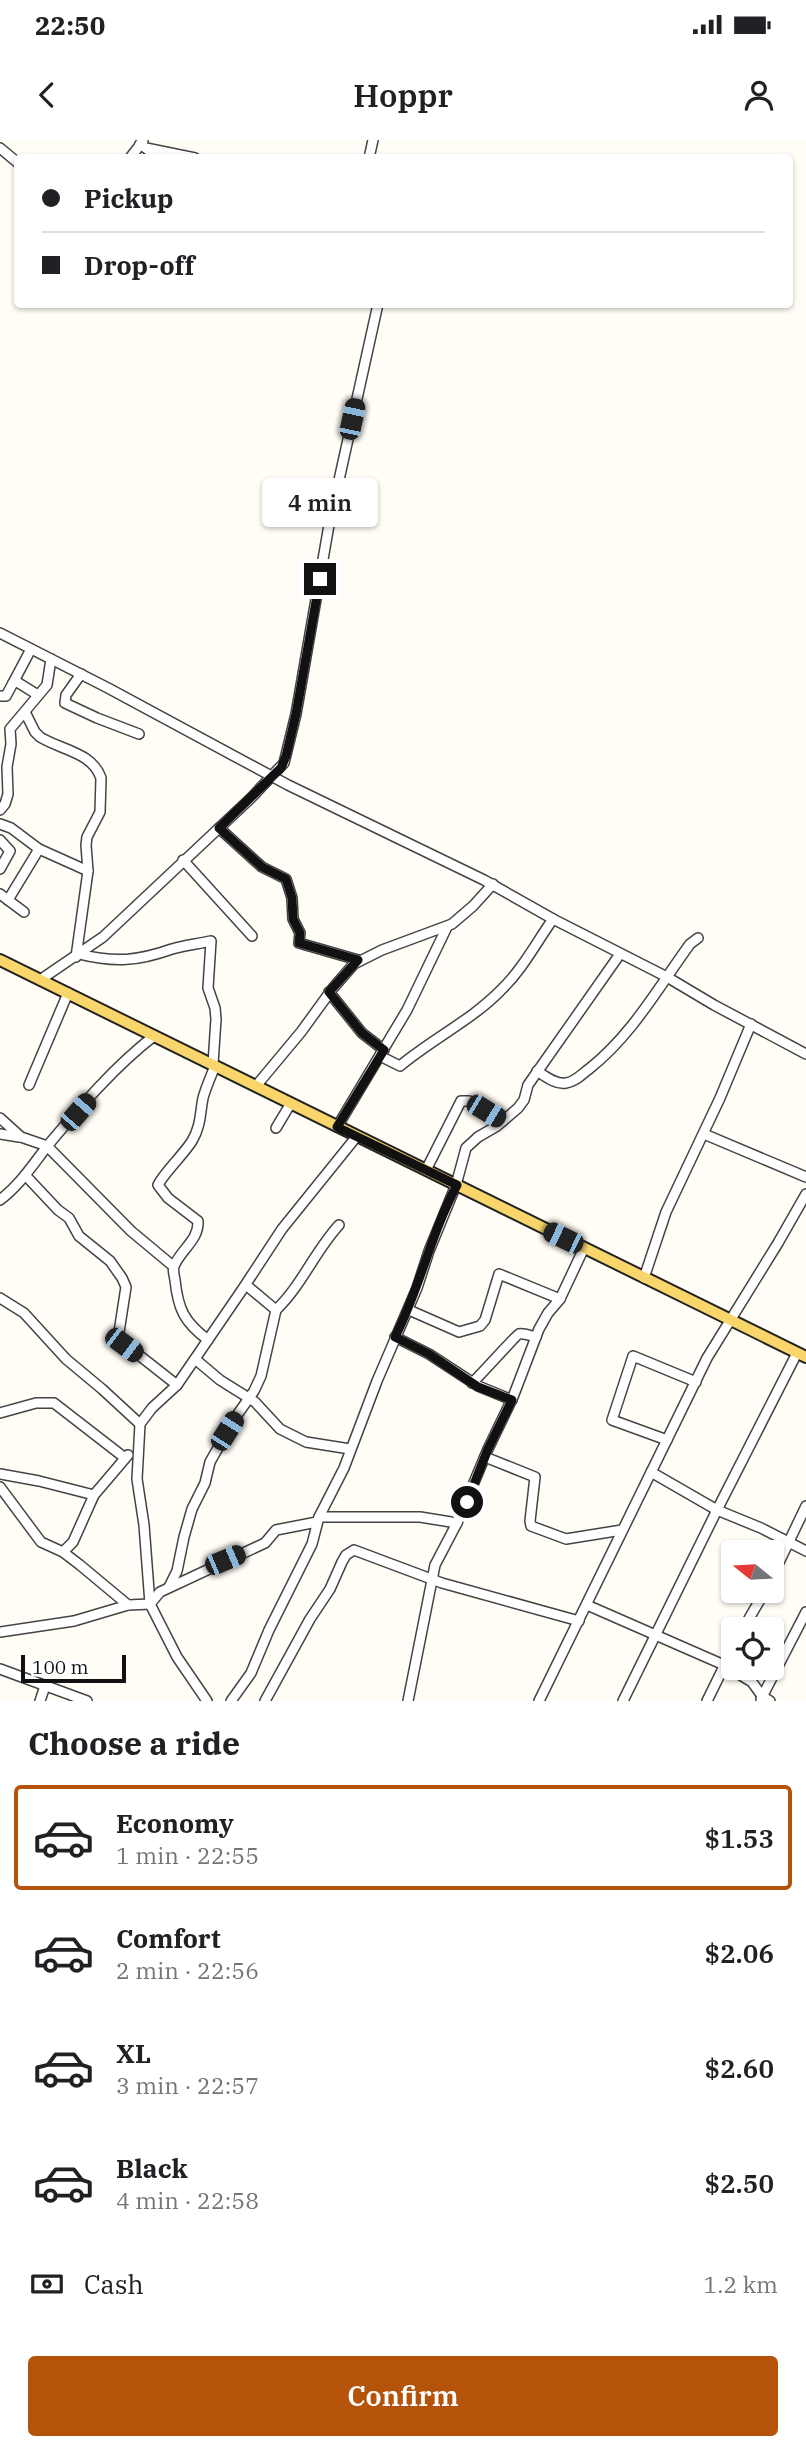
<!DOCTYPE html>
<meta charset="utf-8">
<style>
:root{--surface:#fff;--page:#f2f2f2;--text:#202124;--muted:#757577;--line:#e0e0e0;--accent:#b45309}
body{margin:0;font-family:"IBM Plex Serif",serif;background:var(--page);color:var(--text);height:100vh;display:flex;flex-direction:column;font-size:26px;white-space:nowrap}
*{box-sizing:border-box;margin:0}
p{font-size:23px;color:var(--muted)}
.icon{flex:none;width:38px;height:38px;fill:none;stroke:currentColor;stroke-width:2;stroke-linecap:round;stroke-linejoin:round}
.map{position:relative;height:1561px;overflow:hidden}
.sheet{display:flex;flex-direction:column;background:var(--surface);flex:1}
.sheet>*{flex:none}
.top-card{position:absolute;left:14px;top:14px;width:779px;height:154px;border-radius:7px;box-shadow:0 2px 5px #0004;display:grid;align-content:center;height:154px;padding:0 28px;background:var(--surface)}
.needle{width:46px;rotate:288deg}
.buttons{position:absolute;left:721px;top:1400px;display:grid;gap:14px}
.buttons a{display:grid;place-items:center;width:63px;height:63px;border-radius:7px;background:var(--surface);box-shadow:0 2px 5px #0004;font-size:35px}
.scale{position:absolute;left:21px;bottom:18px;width:105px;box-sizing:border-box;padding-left:7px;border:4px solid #111;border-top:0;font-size:19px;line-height:24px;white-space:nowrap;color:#111;-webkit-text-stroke:5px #fff;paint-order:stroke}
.end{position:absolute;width:32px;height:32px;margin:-16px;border:9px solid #111;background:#fff;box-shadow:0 0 0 4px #fff}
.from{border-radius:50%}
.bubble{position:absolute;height:49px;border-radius:7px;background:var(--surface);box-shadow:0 2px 5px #0004;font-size:23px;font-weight:600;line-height:49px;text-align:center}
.car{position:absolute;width:21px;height:42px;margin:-21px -10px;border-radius:9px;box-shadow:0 0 5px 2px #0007;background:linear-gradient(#222 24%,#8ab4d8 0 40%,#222 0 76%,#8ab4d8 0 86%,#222 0)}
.top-card b{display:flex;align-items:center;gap:24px;height:66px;font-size:26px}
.top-card b+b{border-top:2px solid var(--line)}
.top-card i{width:18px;height:18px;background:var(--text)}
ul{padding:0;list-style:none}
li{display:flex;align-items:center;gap:21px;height:105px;margin:0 14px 10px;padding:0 14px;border:4px solid transparent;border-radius:7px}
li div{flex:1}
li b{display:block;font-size:26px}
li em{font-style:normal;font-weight:600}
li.current{border-color:var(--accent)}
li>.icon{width:63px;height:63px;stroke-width:1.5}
h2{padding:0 28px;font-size:32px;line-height:84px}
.pay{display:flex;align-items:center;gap:18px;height:77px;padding:0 28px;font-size:26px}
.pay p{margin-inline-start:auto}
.primary-button{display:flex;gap:14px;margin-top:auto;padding:14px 28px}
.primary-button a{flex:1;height:80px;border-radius:7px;background:var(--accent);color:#fff;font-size:28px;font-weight:600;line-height:80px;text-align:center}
.status{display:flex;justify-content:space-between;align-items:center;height:49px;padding:0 35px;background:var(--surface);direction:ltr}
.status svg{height:19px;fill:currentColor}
header{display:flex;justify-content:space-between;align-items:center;height:91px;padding:0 28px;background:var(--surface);font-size:32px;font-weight:600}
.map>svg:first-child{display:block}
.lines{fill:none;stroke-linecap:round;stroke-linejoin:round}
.minor-casing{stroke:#444;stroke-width:12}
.major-casing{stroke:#222;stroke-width:14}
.minor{stroke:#fff;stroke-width:9}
.major{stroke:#f9d66b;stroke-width:10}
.route{stroke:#111;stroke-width:9}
</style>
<div class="status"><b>22:50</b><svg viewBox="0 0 49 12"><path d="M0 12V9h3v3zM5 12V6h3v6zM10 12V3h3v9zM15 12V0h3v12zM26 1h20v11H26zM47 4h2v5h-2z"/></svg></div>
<header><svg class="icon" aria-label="back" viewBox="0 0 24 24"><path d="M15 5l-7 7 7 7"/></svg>Hoppr<svg class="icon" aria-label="person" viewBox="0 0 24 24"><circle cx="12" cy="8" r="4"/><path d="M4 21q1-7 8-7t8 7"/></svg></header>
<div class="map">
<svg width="806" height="1561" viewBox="0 0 806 1561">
<rect width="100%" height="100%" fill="#fffdf5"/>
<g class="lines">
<!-- minor casing -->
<g class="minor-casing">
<g id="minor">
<polyline points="140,4 159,18"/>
<polyline points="0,8 18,23"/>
<polyline points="146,8 195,18"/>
<polyline points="130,18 143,1"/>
<polyline points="369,18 373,0"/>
<polyline points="0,493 108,548 288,645 484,740 553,779 667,837 714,865 806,914"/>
<polyline points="81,534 66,555 65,563 97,578 139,594"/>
<polyline points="13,543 31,509"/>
<polyline points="0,556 6,556 13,543 17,542 38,555"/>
<path d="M25,572L35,592L40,597C61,610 92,612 101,638L100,672L87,697L86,705L88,731L76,817"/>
<polyline points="0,670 5,664 8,654 7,627 11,604 10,589 47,545 51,519"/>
<polyline points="0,684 11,688 39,709 88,731"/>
<polyline points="219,688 262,727 286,739 292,758 293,779 300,793 299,803 358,820"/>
<polyline points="0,700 10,711 0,729"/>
<polyline points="183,720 252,796"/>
<polyline points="0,754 24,772"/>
<polyline points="8,760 39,709"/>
<path d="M79,814C115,823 138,821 172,809C185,805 198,804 211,801L208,848L215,868L216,879L213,924"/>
<polyline points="40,840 103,797 251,658 284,623 296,574 329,385 378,164"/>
<polyline points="329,852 362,893 384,910"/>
<path d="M380,916L400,926C432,899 472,880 501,850C522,830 536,803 553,779"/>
<path d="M537,931C545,936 556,945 566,943C575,942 582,934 589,929C632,895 658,848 690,804L698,798"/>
<polyline points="29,945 68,853"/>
<polyline points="256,946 301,892 333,848 354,824 382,810 452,784 473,766 493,744"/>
<polyline points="0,978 21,997 47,1006 131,1091 173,1126"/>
<polyline points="337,987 407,870 447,787"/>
<polyline points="276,988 291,963"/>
<polyline points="0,994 19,997"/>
<polyline points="704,994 806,1037"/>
<polyline points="426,1030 461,961 469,961 503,981"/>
<polyline points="26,1036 58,1070 69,1078 79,1096 110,1121 122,1138 126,1147 119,1192 121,1201 177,1245"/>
<path d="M0,1060C21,1044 33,1024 49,1004C81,966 115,926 154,896"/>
<polyline points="644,1138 666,1072 720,958 751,884"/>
<polyline points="0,1158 24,1173 66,1219 102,1249 140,1284"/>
<path d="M276,1170C302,1145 315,1111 339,1085"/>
<polyline points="409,1170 459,1192 480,1186 485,1180 499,1134 560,1159"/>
<polyline points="395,1197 429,1214 478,1246 512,1260"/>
<path d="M208,1200C184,1182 178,1169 175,1140C174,1134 172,1129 175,1124C183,1108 199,1099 198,1081L168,1058L158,1045C163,1034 184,1014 192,1001C201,986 200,973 203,958C206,947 211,936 215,926"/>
<polyline points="797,1213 717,1370 761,1388 806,1411"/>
<polyline points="195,1219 220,1240 255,1262 280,1289 306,1302 350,1309"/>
<path d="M472,1243C480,1236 516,1195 519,1194C524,1193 531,1196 536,1197"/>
<polyline points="0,1273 36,1263 54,1263 125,1318"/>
<polyline points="667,1300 612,1280 633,1216 696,1242"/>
<polyline points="485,1317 535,1337 530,1381 531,1386 566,1399 622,1390"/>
<polyline points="0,1334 39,1341 94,1355"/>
<polyline points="0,1347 41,1402 63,1412 80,1425 128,1465"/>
<polyline points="319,1377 420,1377 457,1383"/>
<polyline points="63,1412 73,1402 94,1355 128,1315"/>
<polyline points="772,1437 806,1366"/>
<polyline points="169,1447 177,1431 184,1397 192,1369 205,1343 210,1322 235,1278 254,1251 261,1236 276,1170 246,1145"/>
<polyline points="587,1465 724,1525 752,1542 762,1556 770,1561"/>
<polyline points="743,1489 765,1451"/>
<polyline points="0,1492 74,1481 128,1465 150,1464 160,1452 265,1403 276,1390 317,1382"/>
<polyline points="0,1529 87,1561"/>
<polyline points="761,1559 806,1472"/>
<polyline points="40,1561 45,1546"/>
<polyline points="207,1561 177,1517 150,1464 144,1385 137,1339 140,1284 152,1268 177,1245 242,1150 282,1089 357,996"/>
<polyline points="231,1561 251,1533 269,1490 312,1404 319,1377 344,1328 377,1241 417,1148 429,1111 456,1045 466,1008 478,997 497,986 518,968 524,960 528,945 620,814"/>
<polyline points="265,1561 310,1479 330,1449 342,1422 346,1415 354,1410 442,1443 579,1481"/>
<polyline points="408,1561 435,1425 457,1383 488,1309 513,1257 539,1189 548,1173 560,1159 584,1108"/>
<polyline points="539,1561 707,1218 778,1103 806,1054"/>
<polyline points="623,1561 717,1370 651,1332"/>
<polyline points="707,1561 733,1508"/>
</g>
</g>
<!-- major casing -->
<g class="major-casing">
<polyline id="major" points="0,820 806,1217"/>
</g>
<!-- minor -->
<use href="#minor" class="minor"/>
<!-- major -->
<use href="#major" class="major"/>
</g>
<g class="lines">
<!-- route -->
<path class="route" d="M320,439L296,574L286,616L281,628L219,688L262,727L286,739L292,758L293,779L300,793L299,803L358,820L329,852L362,893L384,910L337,987L457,1045C431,1093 420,1148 395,1197L429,1214L478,1247L512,1260L488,1309L467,1362"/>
</g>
</svg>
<div class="buttons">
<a><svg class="needle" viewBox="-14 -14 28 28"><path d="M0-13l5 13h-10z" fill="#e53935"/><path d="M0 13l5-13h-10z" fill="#757577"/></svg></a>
<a><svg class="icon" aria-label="locate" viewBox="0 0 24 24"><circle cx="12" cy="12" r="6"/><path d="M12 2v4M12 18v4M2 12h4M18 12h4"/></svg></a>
</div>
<div class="scale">100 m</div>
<i class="end from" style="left:467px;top:1362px"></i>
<i class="end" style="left:320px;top:439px"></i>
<div class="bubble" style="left:262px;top:338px;width:116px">4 min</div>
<i class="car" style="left:352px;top:279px;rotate:12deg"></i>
<i class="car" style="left:486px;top:971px;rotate:121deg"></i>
<i class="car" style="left:78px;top:972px;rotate:41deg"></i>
<i class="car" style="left:563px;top:1098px;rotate:296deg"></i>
<i class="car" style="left:124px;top:1205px;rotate:127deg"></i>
<i class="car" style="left:227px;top:1291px;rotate:32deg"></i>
<i class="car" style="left:225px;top:1420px;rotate:67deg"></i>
<div class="top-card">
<b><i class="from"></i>Pickup</b>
<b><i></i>Drop-off</b>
</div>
</div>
<section class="sheet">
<h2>Choose a ride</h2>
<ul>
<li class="current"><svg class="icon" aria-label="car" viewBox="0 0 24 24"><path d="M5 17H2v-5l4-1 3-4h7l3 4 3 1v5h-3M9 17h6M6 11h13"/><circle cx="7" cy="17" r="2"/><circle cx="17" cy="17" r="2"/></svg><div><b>Economy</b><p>1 min · 22:55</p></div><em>$1.53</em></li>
<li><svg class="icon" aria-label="car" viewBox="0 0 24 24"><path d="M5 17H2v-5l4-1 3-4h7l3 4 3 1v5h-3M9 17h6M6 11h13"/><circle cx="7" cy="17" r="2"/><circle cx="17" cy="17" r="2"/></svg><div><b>Comfort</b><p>2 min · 22:56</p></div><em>$2.06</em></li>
<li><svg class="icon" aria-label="car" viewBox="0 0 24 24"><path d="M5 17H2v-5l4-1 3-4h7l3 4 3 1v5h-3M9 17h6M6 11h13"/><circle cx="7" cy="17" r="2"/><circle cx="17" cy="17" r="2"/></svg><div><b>XL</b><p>3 min · 22:57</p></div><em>$2.60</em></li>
<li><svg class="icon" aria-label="car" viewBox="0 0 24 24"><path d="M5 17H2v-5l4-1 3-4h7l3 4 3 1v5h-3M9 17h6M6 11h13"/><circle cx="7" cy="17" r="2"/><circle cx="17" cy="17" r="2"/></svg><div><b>Black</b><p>4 min · 22:58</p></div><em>$2.50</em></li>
</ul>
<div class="pay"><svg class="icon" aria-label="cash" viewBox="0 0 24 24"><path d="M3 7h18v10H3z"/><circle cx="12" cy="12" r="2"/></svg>Cash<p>1.2 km</p></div>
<div class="primary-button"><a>Confirm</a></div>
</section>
